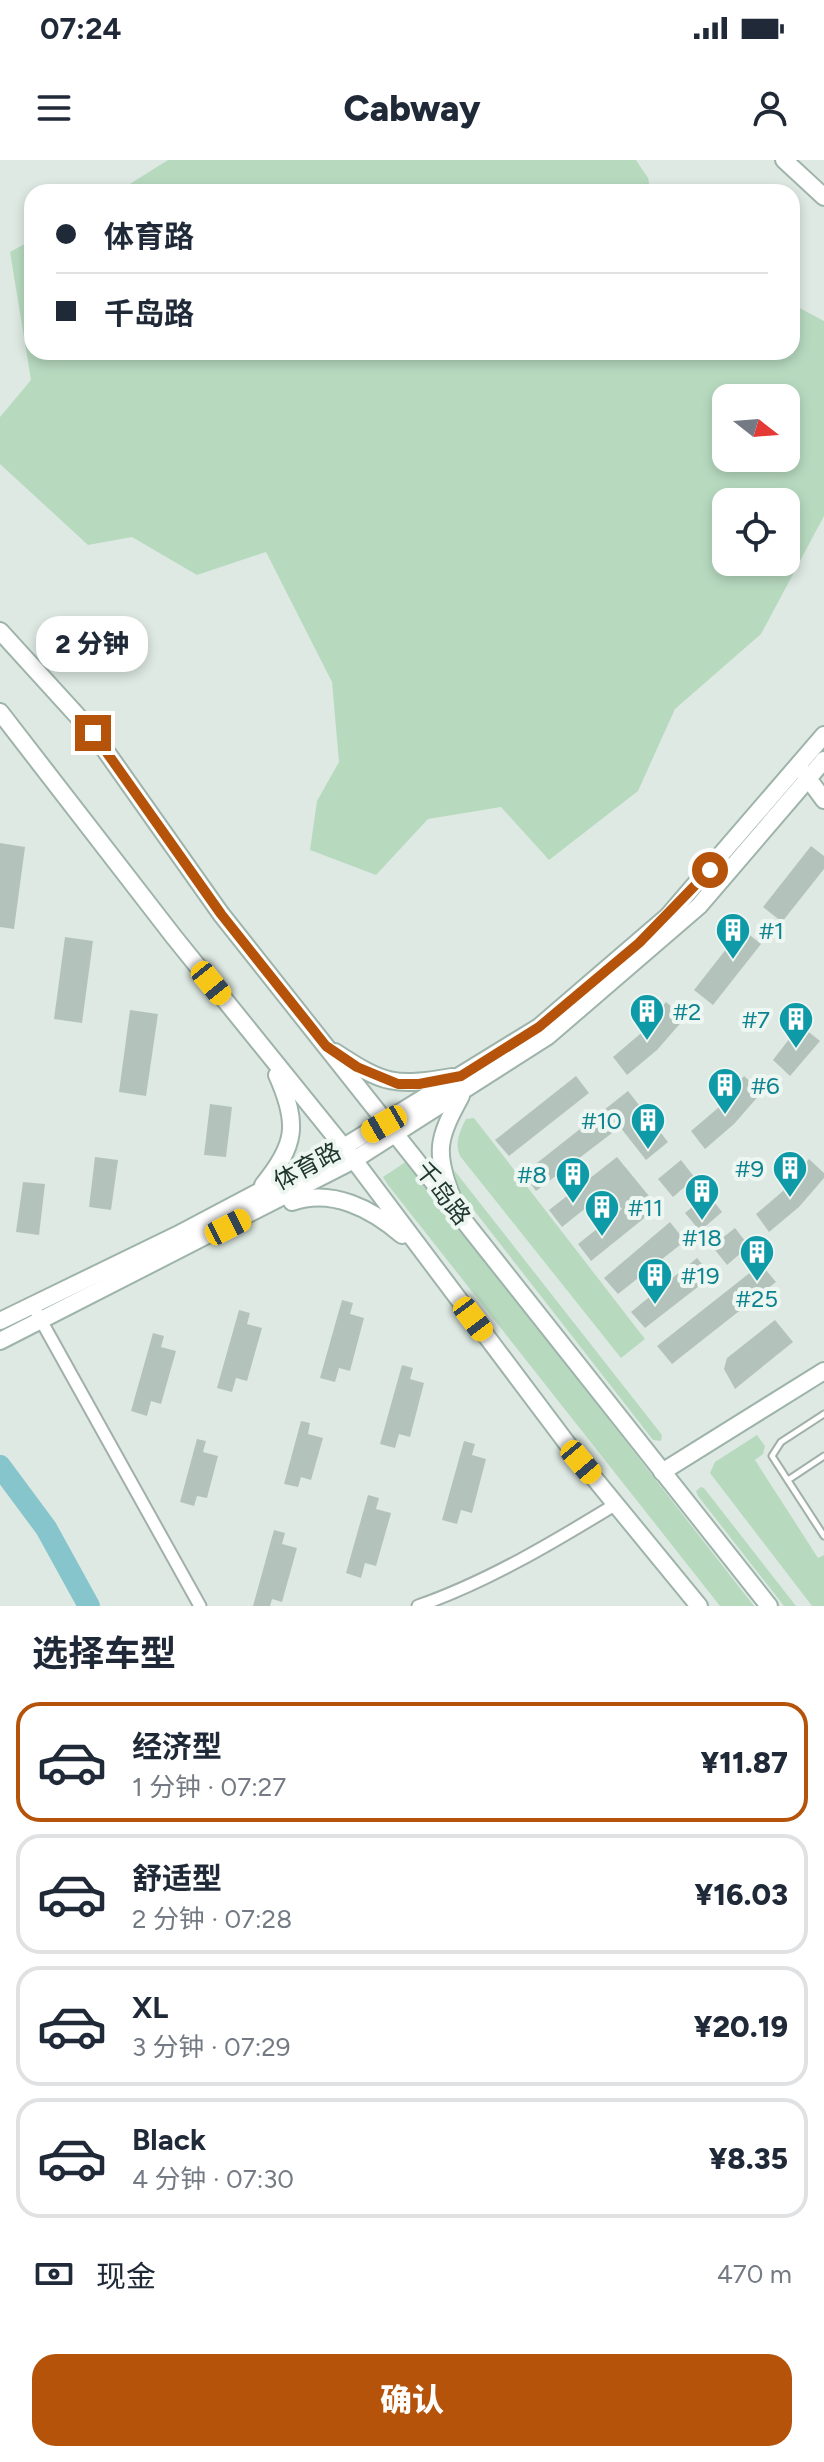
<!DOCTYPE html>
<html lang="zh">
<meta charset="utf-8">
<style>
:root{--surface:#fff;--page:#f2f2f3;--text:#1f2937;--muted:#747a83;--line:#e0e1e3;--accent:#b45309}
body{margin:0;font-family:Figtree,"Noto Sans SC",sans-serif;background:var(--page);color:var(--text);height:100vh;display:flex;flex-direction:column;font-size:30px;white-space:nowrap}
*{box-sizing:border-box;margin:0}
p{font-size:26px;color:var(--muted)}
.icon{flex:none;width:44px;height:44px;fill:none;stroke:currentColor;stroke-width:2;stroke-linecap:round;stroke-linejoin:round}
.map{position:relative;height:1446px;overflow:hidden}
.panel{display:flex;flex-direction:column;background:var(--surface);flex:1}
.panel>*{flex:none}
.banner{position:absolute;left:24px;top:24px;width:776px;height:176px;border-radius:24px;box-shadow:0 4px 12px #0003;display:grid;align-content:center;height:176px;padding:0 32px;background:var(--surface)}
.needle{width:52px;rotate:107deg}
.fabs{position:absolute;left:712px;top:224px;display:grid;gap:16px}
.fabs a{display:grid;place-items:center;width:88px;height:88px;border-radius:16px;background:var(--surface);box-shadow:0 4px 12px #0003;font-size:40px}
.end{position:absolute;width:36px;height:36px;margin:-18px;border:10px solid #b45309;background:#fff;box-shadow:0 0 0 4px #fff}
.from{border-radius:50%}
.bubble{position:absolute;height:56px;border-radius:24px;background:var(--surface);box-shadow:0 4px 12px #0003;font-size:26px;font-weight:800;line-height:56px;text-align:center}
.car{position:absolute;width:24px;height:48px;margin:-24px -12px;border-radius:10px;box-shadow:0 0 6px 2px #0007;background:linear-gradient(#f5c518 24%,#345 0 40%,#f5c518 0 76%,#345 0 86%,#f5c518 0)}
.banner b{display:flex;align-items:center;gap:28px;height:76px;font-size:30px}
.banner b+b{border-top:2px solid var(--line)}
.banner i{width:20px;height:20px;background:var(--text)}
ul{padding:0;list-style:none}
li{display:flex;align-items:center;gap:24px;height:120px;margin:0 16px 12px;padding:0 16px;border:4px solid var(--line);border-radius:24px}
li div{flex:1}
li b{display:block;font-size:30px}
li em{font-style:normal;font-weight:800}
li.active{border-color:var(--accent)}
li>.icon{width:72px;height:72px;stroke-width:1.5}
h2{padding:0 32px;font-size:36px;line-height:96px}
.pay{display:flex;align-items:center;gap:20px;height:88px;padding:0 32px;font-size:30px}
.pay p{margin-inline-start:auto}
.button{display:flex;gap:16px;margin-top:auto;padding:16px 32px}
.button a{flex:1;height:92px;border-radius:24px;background:var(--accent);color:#fff;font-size:32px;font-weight:800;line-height:92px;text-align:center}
.status{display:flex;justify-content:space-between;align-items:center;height:56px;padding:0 40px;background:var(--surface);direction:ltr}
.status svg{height:22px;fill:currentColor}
header{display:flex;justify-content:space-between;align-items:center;height:104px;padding:0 32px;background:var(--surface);font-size:36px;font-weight:800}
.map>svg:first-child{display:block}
.green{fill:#b7dabf;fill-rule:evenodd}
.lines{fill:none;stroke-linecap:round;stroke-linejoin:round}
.river{stroke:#87c5cd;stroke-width:22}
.building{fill:#b3c3bc}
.lane-casing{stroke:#a1b0aa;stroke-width:9}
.street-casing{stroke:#a1b0aa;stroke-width:15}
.secondary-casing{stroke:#9eb4ab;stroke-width:20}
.lane{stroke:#fff;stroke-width:5}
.street{stroke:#fff;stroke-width:11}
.secondary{stroke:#fff;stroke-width:16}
.route{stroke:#b45309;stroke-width:10}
.labels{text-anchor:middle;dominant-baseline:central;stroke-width:8;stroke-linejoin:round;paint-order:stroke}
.culture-label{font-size:24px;fill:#0d838f;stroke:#eef6f1;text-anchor:start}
.street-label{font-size:24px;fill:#203730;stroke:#eef6f1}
</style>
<div class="status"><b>07:24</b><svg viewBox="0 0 49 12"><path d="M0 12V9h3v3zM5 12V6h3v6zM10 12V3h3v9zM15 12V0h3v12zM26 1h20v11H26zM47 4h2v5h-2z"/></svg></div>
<header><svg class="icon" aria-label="menu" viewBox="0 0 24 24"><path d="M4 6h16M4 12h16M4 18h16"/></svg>Cabway<svg class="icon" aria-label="person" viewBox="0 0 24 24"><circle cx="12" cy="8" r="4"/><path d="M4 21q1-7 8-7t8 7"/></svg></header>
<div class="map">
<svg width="824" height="1446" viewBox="0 0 824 1446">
<rect width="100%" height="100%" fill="#dee9e3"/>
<!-- green -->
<g class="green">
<polygon points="168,0 636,0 648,18 651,32 117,32"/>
<path d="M32,80V192H792V144L824,161V356L761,474L675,549L638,631L549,700L501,647L428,659L376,715L310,690L317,641L339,602L332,522L266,392L197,415L132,377L88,385L0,304V257L31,220L10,92ZM726,238H786V298H726ZM726,342H786V402H726Z"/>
<path d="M474,958L645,1179L621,1198L460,996C454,983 460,971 466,959Z"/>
<polygon points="407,1001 754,1446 720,1446 388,1025 383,1017"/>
<polygon points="454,1010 662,1275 661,1281 653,1280 459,1031"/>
<polygon points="757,1275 765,1286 763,1294 755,1300 818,1398 824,1395 824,1446 812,1446 710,1313 715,1302"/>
<polygon points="701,1327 704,1328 796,1446 784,1446 698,1336 696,1331"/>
</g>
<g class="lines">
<!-- river -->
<polyline class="river" points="0,1306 46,1368 89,1446"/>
</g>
<!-- building -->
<g class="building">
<polygon points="0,683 25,687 14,769 0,767"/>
<polygon points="811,686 824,696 824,709 782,762 763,747"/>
<polygon points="742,769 761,784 713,845 694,830"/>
<polygon points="65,777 93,781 82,863 54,859"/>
<polygon points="666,842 685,858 657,890 627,915 613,897 640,874"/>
<polygon points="130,850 158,854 146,936 119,932"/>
<polygon points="800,865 820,881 790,916 773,900"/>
<polygon points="576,916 589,933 509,996 495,980"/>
<polygon points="744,916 762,932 734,964 705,989 691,971 718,948"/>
<polygon points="628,931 668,982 646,1000 620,967 536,1031 523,1014"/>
<polygon points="210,944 232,947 226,997 204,995"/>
<polygon points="95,997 118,1000 111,1050 89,1047"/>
<polygon points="617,997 658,1047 591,1101 578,1084 622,1049 607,1031 562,1067 549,1050"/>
<polygon points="809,999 824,1013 824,1018 799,1047 769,1072 756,1054 783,1031"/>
<polygon points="681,1000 695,1018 673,1037 658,1019"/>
<polygon points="23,1022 45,1024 39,1075 16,1072"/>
<polygon points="708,1034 722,1052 700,1071 685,1053"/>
<polygon points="670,1062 685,1081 618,1134 604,1118"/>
<polygon points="735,1068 749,1086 727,1105 712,1086"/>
<polygon points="697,1098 712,1116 645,1168 631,1152"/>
<polygon points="761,1104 776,1122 672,1204 657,1186"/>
<polygon points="342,1140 353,1143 350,1154 364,1158 350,1211 339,1208 335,1222 320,1218"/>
<polygon points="239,1150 250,1153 247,1164 262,1168 247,1221 236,1218 232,1232 217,1228"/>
<polygon points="775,1160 793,1182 735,1229 724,1209 727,1198"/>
<polygon points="153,1173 164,1176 161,1187 176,1191 161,1244 151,1241 147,1256 131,1251"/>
<polygon points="402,1205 413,1208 410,1219 424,1223 410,1277 399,1274 395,1288 380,1284"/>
<polygon points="301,1261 310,1263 308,1274 323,1278 311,1320 301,1317 298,1327 284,1324"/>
<polygon points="197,1279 206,1281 203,1292 218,1296 207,1338 197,1336 194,1346 180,1342"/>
<polygon points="464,1281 475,1284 472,1295 486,1299 472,1353 461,1350 457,1364 442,1360"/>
<polygon points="368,1335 379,1338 376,1349 391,1353 376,1406 365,1403 361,1418 346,1413"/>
<polygon points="274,1370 285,1373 282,1384 297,1388 282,1442 272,1439 270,1446 253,1446"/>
</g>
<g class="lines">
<!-- lane casing -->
<g class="lane-casing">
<g id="lane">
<polyline points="824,1254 781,1282 772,1296 824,1376"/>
<polyline points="788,1320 824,1296"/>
</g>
</g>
<!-- street casing -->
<g class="street-casing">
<g id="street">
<polyline points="33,1146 200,1446"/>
<path d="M418,1446C487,1422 554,1382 616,1344"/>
</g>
</g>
<!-- secondary casing -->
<g class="secondary-casing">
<g id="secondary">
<polyline points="784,0 824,37"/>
<polyline points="0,471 93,573 221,754 769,1446"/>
<polyline points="0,552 174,777 354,1000 581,1302 699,1446"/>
<polyline points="804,613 824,640"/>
<path d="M335,892C384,924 394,927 452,917"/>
<path d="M263,1025C296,985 299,964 277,915"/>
<path d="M452,1037C434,991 438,978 461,936"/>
<path d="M292,1042C332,1028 372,1049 402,1075"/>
<polyline points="0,1161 177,1075 342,988 539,867 668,756 824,575"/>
<polyline points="0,1181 354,1000 548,876 699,746 824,600"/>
<polyline points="662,1312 824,1211"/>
</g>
</g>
<!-- lane -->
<use href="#lane" class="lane"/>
<!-- street -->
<use href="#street" class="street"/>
<!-- secondary -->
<use href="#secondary" class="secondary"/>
</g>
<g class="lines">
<!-- route -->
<polyline class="route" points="93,573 221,754 326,886 357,907 398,924 419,924 461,916 539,867 639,783 710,710"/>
</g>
<!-- icons -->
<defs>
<g id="building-pin" transform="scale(1.8)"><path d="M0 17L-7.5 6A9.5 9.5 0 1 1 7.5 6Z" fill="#0f9aa8" stroke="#eef6f1"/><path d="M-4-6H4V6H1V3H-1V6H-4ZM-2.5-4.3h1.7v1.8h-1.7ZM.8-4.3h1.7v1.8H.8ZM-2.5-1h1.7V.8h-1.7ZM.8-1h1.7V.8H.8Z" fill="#fff"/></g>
</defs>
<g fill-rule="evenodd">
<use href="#building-pin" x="733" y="770"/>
<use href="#building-pin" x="647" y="851"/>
<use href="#building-pin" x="796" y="859"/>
<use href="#building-pin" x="725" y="925"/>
<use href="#building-pin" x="648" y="960"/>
<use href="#building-pin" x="790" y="1008"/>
<use href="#building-pin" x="573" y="1014"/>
<use href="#building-pin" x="702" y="1031"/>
<use href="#building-pin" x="602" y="1047"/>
<use href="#building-pin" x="757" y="1092"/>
<use href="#building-pin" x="655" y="1115"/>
</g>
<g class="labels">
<!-- culture labels -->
<g class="culture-label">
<text x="759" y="770">#1</text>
<text x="673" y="851">#2</text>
<text x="770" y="859" text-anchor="end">#7</text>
<text x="751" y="925">#6</text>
<text x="622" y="960" text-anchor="end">#10</text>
<text x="764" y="1008" text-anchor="end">#9</text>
<text x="547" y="1014" text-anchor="end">#8</text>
<text x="628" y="1047">#11</text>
<text x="702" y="1077" text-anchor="middle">#18</text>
<text x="681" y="1115">#19</text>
<text x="757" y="1138" text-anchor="middle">#25</text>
</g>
<!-- street labels -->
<g class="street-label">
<text transform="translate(307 1006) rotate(-28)">体育路</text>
<text transform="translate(443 1033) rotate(52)">千岛路</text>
</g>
</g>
</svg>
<div class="fabs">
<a><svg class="needle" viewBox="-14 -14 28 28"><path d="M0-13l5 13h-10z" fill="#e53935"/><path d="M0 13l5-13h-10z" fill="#747a83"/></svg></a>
<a><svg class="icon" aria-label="locate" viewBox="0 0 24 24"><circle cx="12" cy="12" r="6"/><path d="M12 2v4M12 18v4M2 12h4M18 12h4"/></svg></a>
</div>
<i class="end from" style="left:710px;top:710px"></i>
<i class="end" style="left:93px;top:573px"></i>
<div class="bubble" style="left:36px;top:456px;width:112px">2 分钟</div>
<i class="car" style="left:211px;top:823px;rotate:141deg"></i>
<i class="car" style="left:384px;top:964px;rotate:240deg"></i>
<i class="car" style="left:228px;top:1067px;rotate:63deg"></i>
<i class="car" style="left:473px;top:1159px;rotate:143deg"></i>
<i class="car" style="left:581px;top:1302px;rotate:140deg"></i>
<div class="banner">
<b><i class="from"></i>体育路</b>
<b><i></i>千岛路</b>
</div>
</div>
<section class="panel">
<h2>选择车型</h2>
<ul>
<li class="active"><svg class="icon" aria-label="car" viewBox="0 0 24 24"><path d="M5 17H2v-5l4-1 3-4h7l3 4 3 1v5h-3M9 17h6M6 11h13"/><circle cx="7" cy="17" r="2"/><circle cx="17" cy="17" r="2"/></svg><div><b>经济型</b><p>1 分钟 · 07:27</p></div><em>¥11.87</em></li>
<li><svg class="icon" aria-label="car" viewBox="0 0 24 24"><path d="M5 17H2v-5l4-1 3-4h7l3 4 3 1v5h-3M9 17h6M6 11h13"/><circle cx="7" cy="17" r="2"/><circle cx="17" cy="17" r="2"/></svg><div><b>舒适型</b><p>2 分钟 · 07:28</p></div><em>¥16.03</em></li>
<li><svg class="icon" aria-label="car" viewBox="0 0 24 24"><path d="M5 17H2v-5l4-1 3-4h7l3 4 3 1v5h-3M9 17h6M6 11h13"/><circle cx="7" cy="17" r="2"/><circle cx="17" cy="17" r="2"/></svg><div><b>XL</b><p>3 分钟 · 07:29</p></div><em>¥20.19</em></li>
<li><svg class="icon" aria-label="car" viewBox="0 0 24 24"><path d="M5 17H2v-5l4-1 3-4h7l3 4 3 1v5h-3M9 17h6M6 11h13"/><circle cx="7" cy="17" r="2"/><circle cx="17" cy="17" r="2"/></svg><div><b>Black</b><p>4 分钟 · 07:30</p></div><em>¥8.35</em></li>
</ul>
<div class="pay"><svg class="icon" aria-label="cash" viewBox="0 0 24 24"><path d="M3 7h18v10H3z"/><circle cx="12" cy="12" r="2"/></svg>现金<p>470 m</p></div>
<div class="button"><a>确认</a></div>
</section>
